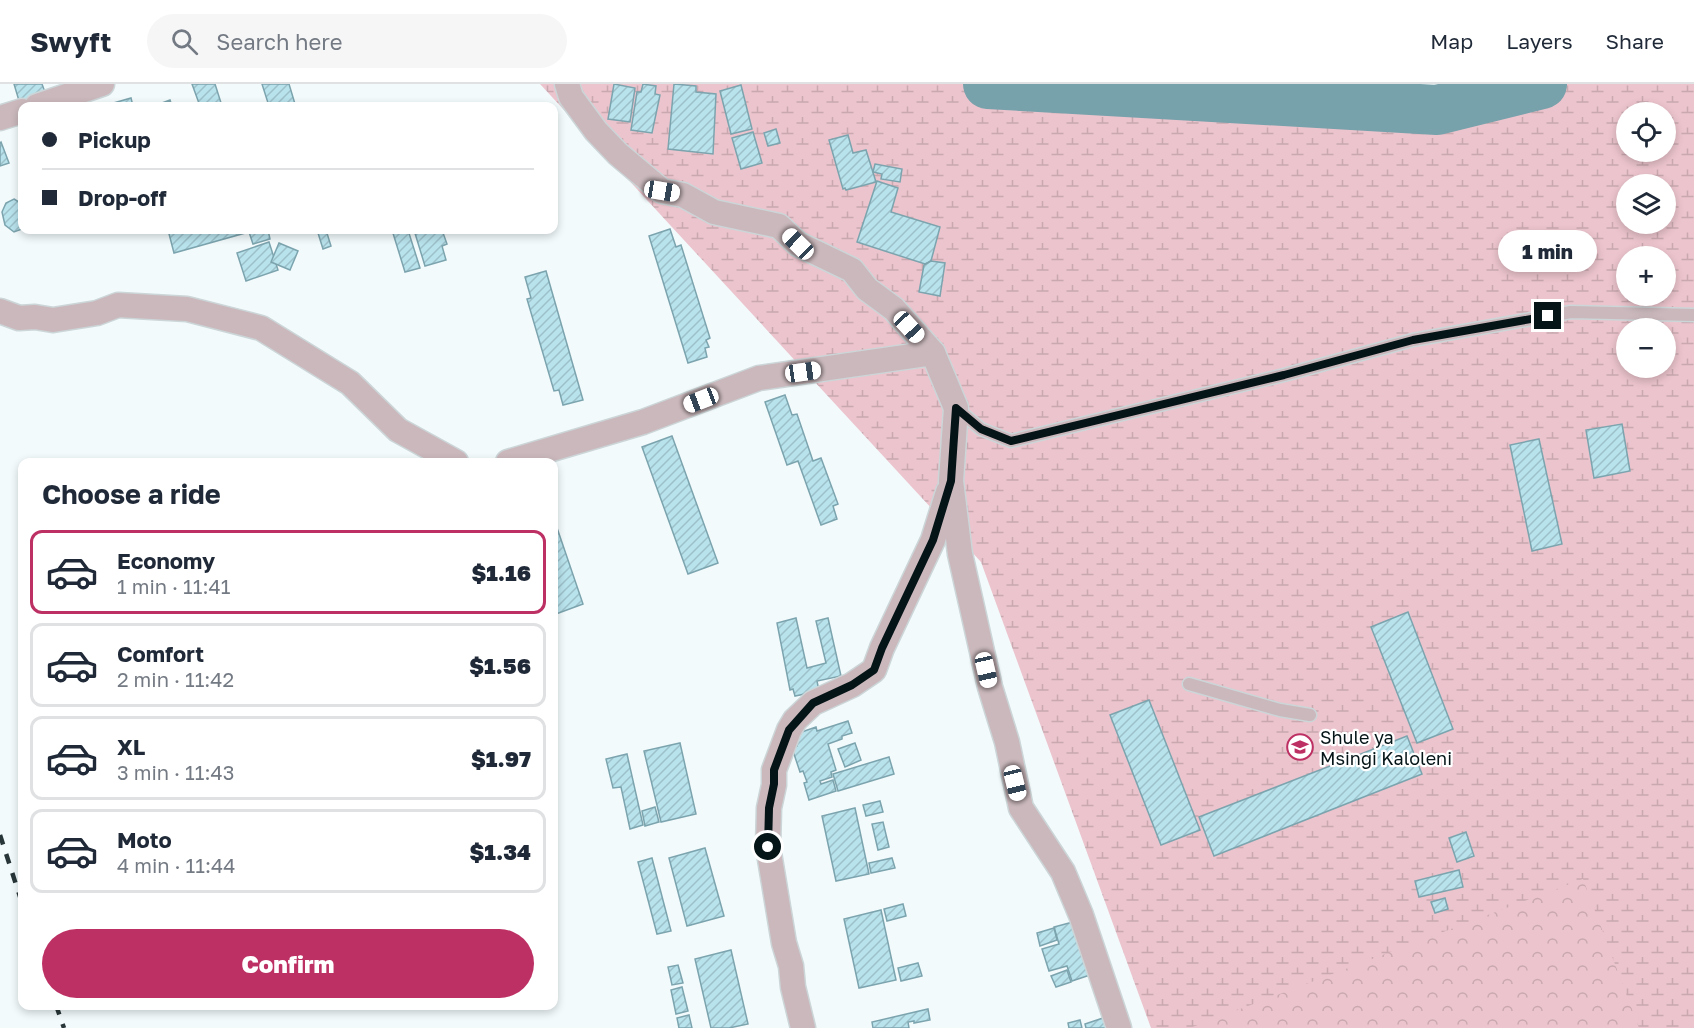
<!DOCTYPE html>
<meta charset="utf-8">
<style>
:root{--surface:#fff;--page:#f6f6f7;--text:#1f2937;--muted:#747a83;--line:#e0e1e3;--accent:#bd3064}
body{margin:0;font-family:"Golos Text",sans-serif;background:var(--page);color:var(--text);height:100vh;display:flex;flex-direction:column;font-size:22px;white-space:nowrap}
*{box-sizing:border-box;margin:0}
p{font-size:20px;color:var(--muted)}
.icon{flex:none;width:33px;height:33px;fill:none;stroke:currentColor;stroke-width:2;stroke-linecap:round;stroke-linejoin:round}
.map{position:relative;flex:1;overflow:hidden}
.panel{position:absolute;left:18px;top:374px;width:540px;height:552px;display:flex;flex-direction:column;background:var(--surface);border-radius:12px;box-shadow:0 3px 9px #0003}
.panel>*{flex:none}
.hud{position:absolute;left:18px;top:18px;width:540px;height:132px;border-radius:12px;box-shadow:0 3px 9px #0003;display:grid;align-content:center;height:132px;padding:0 24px;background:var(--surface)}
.tools{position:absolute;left:1616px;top:18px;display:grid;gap:12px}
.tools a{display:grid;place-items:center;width:60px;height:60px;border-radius:50%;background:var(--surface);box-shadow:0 3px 9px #0003;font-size:30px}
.end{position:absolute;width:27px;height:27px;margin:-14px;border:8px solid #051417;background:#fff;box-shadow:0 0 0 3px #fff}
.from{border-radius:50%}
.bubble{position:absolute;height:42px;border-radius:21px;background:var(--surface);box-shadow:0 3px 9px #0003;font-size:20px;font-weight:800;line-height:42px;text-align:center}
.car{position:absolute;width:18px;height:36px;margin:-18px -9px;border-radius:8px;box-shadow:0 0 4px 2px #0007;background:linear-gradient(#fff 24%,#345 0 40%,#fff 0 76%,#345 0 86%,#fff 0)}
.hud b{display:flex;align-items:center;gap:21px;height:57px;font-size:22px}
.hud b+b{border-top:2px solid var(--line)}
.hud i{width:15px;height:15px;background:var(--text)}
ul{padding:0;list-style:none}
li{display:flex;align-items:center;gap:18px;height:84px;margin:0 12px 9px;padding:0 12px;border:3px solid var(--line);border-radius:12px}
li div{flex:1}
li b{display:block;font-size:22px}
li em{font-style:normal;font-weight:800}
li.active{border-color:var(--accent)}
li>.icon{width:54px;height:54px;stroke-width:1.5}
h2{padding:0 24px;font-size:27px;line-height:72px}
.button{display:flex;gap:12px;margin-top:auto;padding:12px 24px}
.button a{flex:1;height:69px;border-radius:36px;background:var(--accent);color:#fff;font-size:24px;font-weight:800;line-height:69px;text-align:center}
header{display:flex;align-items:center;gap:36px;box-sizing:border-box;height:84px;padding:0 30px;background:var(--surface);border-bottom:2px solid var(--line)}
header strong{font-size:28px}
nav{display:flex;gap:33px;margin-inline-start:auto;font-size:21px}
.search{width:420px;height:54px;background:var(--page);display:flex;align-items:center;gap:15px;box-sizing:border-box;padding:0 21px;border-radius:33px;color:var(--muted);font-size:22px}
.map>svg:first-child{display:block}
.wetland{fill:url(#wetland-marsh);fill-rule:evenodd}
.park{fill:url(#park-crowns)}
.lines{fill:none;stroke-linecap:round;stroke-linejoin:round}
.river{stroke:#77a1ab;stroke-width:50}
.building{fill:url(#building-hatch);stroke:#7ca4ae;stroke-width:1.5}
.service-casing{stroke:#ccd5d7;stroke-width:15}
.minor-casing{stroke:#ccd5d7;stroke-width:27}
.service{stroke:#cab8bc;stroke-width:12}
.minor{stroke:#cab8bc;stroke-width:24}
.rail{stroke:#283639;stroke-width:4.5;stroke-dasharray:10 10;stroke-linecap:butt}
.route{stroke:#051417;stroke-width:8}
.labels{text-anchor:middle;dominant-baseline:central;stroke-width:4.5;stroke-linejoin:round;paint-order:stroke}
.poi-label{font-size:18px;fill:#051417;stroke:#fff;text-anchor:start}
</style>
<header>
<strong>Swyft</strong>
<div class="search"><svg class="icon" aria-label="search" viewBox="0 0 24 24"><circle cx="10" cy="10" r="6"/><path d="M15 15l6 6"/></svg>Search here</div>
<nav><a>Map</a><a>Layers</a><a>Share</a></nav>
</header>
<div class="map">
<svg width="1694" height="944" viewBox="0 0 1694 944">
<defs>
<pattern id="wetland-marsh" width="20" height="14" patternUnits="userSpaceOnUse" patternTransform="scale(1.5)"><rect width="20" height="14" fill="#ecc4cd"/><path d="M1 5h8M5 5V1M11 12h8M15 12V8" fill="none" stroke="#c9a8af"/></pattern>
<pattern id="park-crowns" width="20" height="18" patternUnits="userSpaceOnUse" patternTransform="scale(1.5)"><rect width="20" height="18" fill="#ecc4cd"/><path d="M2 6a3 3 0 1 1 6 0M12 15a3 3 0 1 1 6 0" fill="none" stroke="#c9a8af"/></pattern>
<pattern id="building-hatch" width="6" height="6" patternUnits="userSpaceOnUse" patternTransform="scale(1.5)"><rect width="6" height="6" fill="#b8e2ec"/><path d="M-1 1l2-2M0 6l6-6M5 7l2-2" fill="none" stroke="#9dc1ca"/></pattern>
</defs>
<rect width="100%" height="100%" fill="#f2fafc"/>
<!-- wetland -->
<path class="wetland" d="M540,0H1368L1447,3L1457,0H1694V944H1151L981,478ZM1626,28H1665V68H1626ZM1626,100H1665V140H1626ZM1626,172H1665V212H1626ZM1626,244H1665V284H1626Z"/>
<!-- park -->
<polygon class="park" points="1583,795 1639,944 1190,944"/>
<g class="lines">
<!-- river -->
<polyline class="river" points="988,0 1437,26 1542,0"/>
</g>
<!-- building -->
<g class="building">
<polygon points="14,0 42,0 46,11 20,20"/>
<polygon points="192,0 215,0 222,22 200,22"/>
<polygon points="262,0 289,0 295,20 286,22 269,22"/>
<polygon points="614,0 635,4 630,38 608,35"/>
<polygon points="643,0 656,2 655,10 660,11 652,49 631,46 637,8 641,8"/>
<polygon points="674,0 696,2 696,8 716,10 713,70 668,65"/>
<polygon points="741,1 752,45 731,50 720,7"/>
<polygon points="131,14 133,22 111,22 110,20"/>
<polygon points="170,16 172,22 159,22 159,20"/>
<polygon points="776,45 780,59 768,62 764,49"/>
<polygon points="753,48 762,79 741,85 732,54"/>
<polygon points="848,51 853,69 866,66 876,98 846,106 845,104 843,105 829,56"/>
<polygon points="1,58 9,79 0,82 0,59"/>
<polygon points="875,80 902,85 900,98 881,95 882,90 873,88"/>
<polygon points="877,97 898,104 891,128 940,143 931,177 925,180 857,158"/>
<polygon points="14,115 22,120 22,145 14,148 5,141 2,128 6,119"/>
<polygon points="670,145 676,163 681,161 710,254 706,256 709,263 705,264 707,273 688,279 649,152"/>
<polygon points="168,146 268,146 270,155 253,160 249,148 174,169"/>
<polygon points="326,146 331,162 323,165 318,149"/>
<polygon points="392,146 408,146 420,184 405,188"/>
<polygon points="414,146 442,146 447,160 442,162 446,176 425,182"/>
<polygon points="269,158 278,186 246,197 237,169"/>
<polygon points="279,159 298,167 290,186 271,178"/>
<polygon points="931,177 945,179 940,212 919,208 924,181"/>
<polygon points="546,187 583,316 563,321 559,306 554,307 527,215 531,214 525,193"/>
<polygon points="785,311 792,331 797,330 813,377 821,374 838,420 833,422 837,435 821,441 798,377 787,381 765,318"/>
<polygon points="1622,340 1630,387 1594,394 1586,346"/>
<polygon points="672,352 718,479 688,490 642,363"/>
<polygon points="1539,355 1562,460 1532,467 1510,361"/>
<polygon points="554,435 583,520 556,530 554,522"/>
<polygon points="1408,528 1453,645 1417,659 1371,543"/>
<polygon points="796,534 807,584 826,579 816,537 828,534 841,592 817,597 819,607 795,612 793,605 790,606 777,539"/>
<polygon points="1149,616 1200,746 1161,761 1110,631"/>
<polygon points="848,637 852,649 842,652 842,655 828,660 836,686 831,688 832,693 820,697 821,700 833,696 836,707 809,716 804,699 807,698 803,687 800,688 792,664 797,662 793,651 816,643 817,647"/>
<polygon points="1407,652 1422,690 1214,772 1199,733"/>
<polygon points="680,659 696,730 661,738 644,667"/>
<polygon points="855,659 861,676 845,683 838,665"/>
<polygon points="627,670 643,741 630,745 621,703 613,704 606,675"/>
<polygon points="889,673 894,690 838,707 833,690"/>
<polygon points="880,717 883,728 866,732 863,721"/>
<polygon points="655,723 659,738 645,742 642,727"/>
<polygon points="855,724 869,790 836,797 822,732"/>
<polygon points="883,738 889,763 878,766 872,740"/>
<polygon points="1466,748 1474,772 1457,778 1449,754"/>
<polygon points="705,764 724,832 687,842 669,774"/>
<polygon points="652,774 671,847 657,850 638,778"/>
<polygon points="892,774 895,784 871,789 869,779"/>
<polygon points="1459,786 1463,803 1419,813 1415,797"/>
<polygon points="1445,814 1448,825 1435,829 1431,818"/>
<polygon points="903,820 906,832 887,837 884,825"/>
<polygon points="881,826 896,896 859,904 844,835"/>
<polygon points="1073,838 1090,891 1072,897 1067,882 1049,887 1042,865 1059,860 1054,843"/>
<polygon points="1054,844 1057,856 1040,862 1037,849"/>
<polygon points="731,866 748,940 729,944 711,944 695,875"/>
<polygon points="918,879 922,892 901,897 898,884"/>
<polygon points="678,881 683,899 672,901 668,883"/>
<polygon points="1067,886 1071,898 1056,903 1051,892"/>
<polygon points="682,903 688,927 676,930 671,906"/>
<polygon points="928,925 930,936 914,939 914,937 908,938 909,944 873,944 872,938"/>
<polygon points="689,931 692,944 679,944 677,934"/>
<polygon points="1103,934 1107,944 1086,944 1085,940"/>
<polygon points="1080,936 1082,944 1069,944 1068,939"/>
</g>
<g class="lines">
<!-- service casing -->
<g class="service-casing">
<g id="service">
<polyline points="956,324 981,345 1011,357 1284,291 1413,256 1571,228 1694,231"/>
<polyline points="1189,600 1280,626 1310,631"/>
</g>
</g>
<!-- minor casing -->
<g class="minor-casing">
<g id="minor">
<polyline points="567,0 571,13 596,47 618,70 662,107 683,111 714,128 779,142 798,160 852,186 867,205 894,225 933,269 956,324 951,397 960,470 990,603 1007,658 1021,724 1063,788 1081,831 1119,944"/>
<polyline points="37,22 102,0"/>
<polyline points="0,34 22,27"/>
<polyline points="0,227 19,234 35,233 53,236 97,229 118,221 187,225 261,244 350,299 398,346 456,378"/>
<polyline points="508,378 643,338 759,294 933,269"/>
<polyline points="803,944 793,903 791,882 784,859 768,763 769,724 774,701 774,686 789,646 795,636 813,619 852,601 874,586 882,564 933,456 948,408"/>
</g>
</g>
<!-- service -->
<use href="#service" class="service"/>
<!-- minor -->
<use href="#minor" class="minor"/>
<!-- rail -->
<g class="rail">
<polyline points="0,751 22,819"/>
<polyline points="56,921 64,944"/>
</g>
</g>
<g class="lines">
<!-- route -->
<polyline class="route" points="768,763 769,724 774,700 774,686 789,646 813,619 852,601 874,586 882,564 933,456 951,397 956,324 981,345 1011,357 1284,291 1413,256 1548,232"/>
</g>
<!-- icons -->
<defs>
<g id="school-ring" transform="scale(1.35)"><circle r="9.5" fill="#fff" stroke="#bd3064" stroke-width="1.5"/><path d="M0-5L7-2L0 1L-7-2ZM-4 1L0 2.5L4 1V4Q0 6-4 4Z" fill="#bd3064"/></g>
</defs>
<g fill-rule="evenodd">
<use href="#school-ring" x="1300" y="663"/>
</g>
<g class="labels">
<!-- poi labels -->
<g class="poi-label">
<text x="1320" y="653">Shule ya<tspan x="1320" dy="21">Msingi Kaloleni</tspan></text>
</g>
</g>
</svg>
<div class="tools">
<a><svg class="icon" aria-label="locate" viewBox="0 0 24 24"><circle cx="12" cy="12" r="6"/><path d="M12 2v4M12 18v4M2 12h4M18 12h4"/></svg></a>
<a><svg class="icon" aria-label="layers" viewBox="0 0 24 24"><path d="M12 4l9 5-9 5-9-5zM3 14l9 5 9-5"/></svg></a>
<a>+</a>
<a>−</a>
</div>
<i class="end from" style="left:768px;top:763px"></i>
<i class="end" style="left:1548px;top:232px"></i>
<div class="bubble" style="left:1498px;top:146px;width:99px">1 min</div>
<i class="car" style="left:662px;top:107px;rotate:99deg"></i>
<i class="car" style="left:798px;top:160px;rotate:314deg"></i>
<i class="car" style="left:909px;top:243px;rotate:137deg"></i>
<i class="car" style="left:803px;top:288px;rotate:82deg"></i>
<i class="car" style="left:701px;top:316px;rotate:249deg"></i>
<i class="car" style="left:986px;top:586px;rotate:167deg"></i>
<i class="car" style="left:1015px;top:699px;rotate:166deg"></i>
<div class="hud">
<b><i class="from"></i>Pickup</b>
<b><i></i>Drop-off</b>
</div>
<section class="panel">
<h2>Choose a ride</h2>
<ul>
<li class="active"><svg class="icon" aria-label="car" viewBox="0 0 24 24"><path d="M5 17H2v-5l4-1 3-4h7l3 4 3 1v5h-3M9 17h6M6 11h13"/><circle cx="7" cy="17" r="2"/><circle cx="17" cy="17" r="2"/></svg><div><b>Economy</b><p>1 min · 11:41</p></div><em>$1.16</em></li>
<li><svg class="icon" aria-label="car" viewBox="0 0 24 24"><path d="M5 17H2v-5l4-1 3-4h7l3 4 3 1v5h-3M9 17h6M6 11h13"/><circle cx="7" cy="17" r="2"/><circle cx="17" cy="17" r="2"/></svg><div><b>Comfort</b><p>2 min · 11:42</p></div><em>$1.56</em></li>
<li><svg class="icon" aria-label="car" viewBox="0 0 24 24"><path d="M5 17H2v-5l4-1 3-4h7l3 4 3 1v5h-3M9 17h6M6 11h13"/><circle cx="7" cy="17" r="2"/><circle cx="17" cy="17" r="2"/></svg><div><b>XL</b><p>3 min · 11:43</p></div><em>$1.97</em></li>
<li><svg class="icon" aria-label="car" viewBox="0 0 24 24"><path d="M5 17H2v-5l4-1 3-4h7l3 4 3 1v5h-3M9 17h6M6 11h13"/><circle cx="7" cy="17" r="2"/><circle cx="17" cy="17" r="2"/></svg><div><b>Moto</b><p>4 min · 11:44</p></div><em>$1.34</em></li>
</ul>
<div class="button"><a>Confirm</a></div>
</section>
</div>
